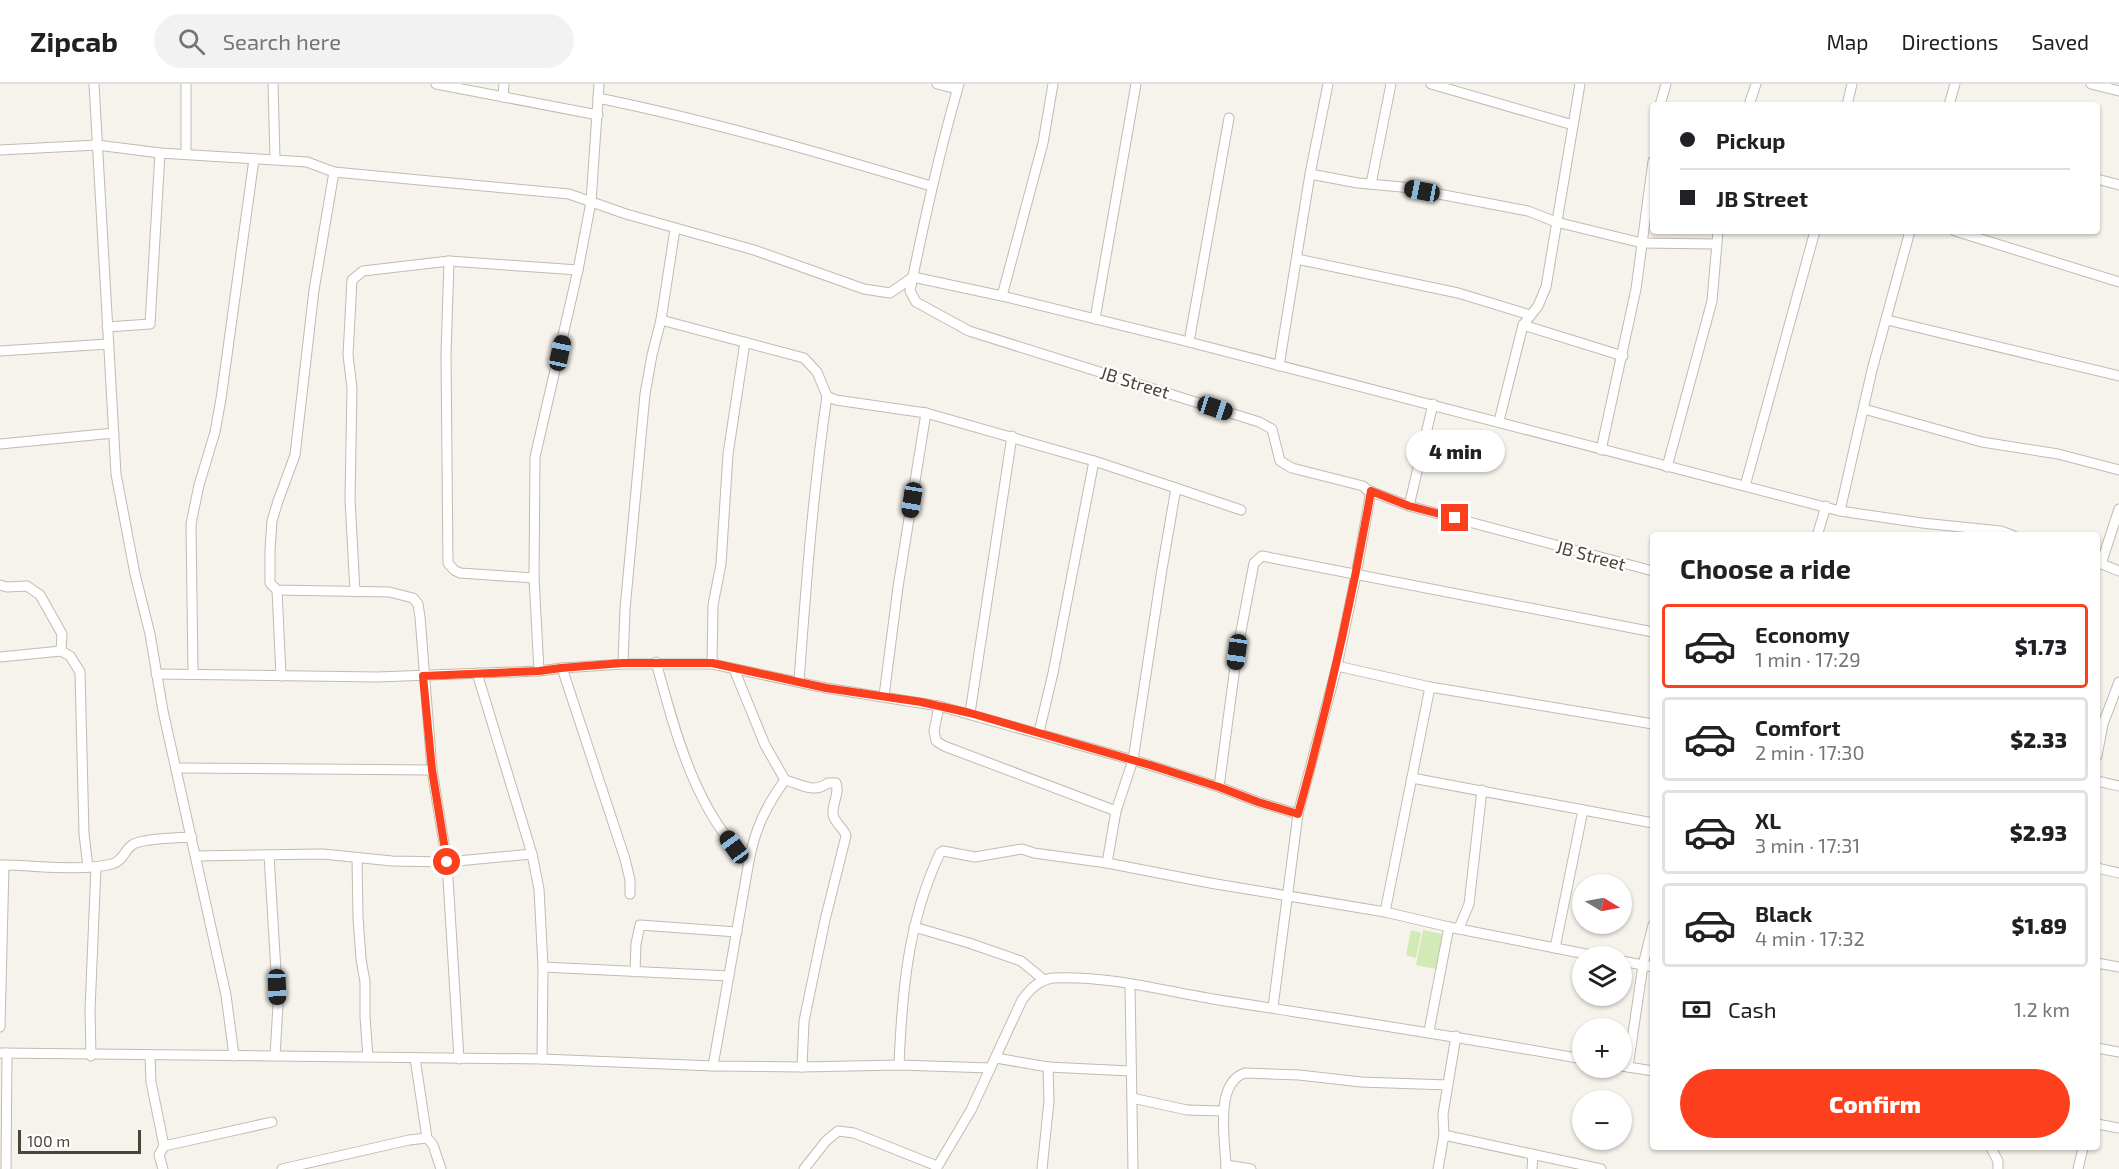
<!DOCTYPE html>
<meta charset="utf-8">
<style>
:root{--surface:#fff;--page:#f2f2f2;--text:#202124;--muted:#757577;--line:#e0e0e0;--accent:#fc3f1d}
body{margin:0;font-family:"Exo 2",sans-serif;background:var(--page);color:var(--text);height:100vh;display:flex;flex-direction:column;font-size:22px;white-space:nowrap}
*{box-sizing:border-box;margin:0}
p{font-size:20px;color:var(--muted)}
.icon{flex:none;width:33px;height:33px;fill:none;stroke:currentColor;stroke-width:2;stroke-linecap:round;stroke-linejoin:round}
.map{position:relative;flex:1;overflow:hidden}
.sheet{position:absolute;left:1650px;top:448px;width:450px;height:618px;display:flex;flex-direction:column;background:var(--surface);border-radius:6px;box-shadow:0 2px 4px #0004}
.sheet>*{flex:none}
.hud{position:absolute;left:1650px;top:18px;width:450px;height:132px;border-radius:6px;box-shadow:0 2px 4px #0004;display:grid;align-content:center;height:132px;padding:0 30px;background:var(--surface)}
.needle{width:39px;rotate:100deg}
.controls{position:absolute;left:1572px;top:790px;display:grid;gap:12px}
.controls a{display:grid;place-items:center;width:60px;height:60px;border-radius:50%;background:var(--surface);box-shadow:0 2px 4px #0004;font-size:30px}
.scale{position:absolute;left:18px;bottom:15px;width:123px;box-sizing:border-box;padding-left:6px;border:3px solid #4b4439;border-top:0;font-size:16px;line-height:21px;white-space:nowrap;color:#4b4439;-webkit-text-stroke:4px #fff;paint-order:stroke}
.end{position:absolute;width:27px;height:27px;margin:-14px;border:8px solid #fc3f1d;background:#fff;box-shadow:0 0 0 3px #fff}
.from{border-radius:50%}
.bubble{position:absolute;height:42px;border-radius:21px;background:var(--surface);box-shadow:0 2px 4px #0004;font-size:20px;font-weight:800;line-height:42px;text-align:center}
.car{position:absolute;width:18px;height:36px;margin:-18px -9px;border-radius:8px;box-shadow:0 0 4px 2px #0007;background:linear-gradient(#222 24%,#8ab4d8 0 40%,#222 0 76%,#8ab4d8 0 86%,#222 0)}
.hud b{display:flex;align-items:center;gap:21px;height:57px;font-size:22px}
.hud b+b{border-top:2px solid var(--line)}
.hud i{width:15px;height:15px;background:var(--text)}
ul{padding:0;list-style:none}
li{display:flex;align-items:center;gap:18px;height:84px;margin:0 12px 9px;padding:0 18px;border:3px solid var(--line);border-radius:6px}
li div{flex:1}
li b{display:block;font-size:22px}
li em{font-style:normal;font-weight:800}
li.current{border-color:var(--accent)}
li>.icon{width:54px;height:54px;stroke-width:1.5}
h2{padding:0 30px;font-size:27px;line-height:72px}
.pay{display:flex;align-items:center;gap:15px;height:66px;padding:0 30px;font-size:22px}
.pay p{margin-inline-start:auto}
.action{display:flex;gap:12px;margin-top:auto;padding:12px 30px}
.action a{flex:1;height:69px;border-radius:36px;background:var(--accent);color:#fff;font-size:24px;font-weight:800;line-height:69px;text-align:center}
header{display:flex;align-items:center;gap:36px;box-sizing:border-box;height:84px;padding:0 30px;background:var(--surface);border-bottom:2px solid var(--line)}
header strong{font-size:28px}
nav{display:flex;gap:33px;margin-inline-start:auto;font-size:21px}
.search{width:420px;height:54px;background:var(--page);display:flex;align-items:center;gap:15px;box-sizing:border-box;padding:0 21px;border-radius:33px;color:var(--muted);font-size:22px}
.map>svg:first-child{display:block}
.green{fill:#d2eab5}
.lines{fill:none;stroke-linecap:round;stroke-linejoin:round}
.street-casing{stroke:#c2bbae;stroke-width:11}
.street{stroke:#fff;stroke-width:9}
.route{stroke:#fc3f1d;stroke-width:8}
.labels{text-anchor:middle;dominant-baseline:central;stroke-width:4.5;stroke-linejoin:round;paint-order:stroke}
.street-label{font-size:18px;fill:#4b4439;stroke:#fff}
</style>
<header>
<strong>Zipcab</strong>
<div class="search"><svg class="icon" aria-label="search" viewBox="0 0 24 24"><circle cx="10" cy="10" r="6"/><path d="M15 15l6 6"/></svg>Search here</div>
<nav><a>Map</a><a>Directions</a><a>Saved</a></nav>
</header>
<div class="map">
<svg width="2119" height="1085" viewBox="0 0 2119 1085">
<rect width="100%" height="100%" fill="#f6f3ec"/>
<!-- green -->
<g class="green">
<polygon points="1411,846 1421,849 1416,874 1406,871"/>
<polygon points="1423,846 1443,850 1436,885 1416,881"/>
</g>
<g class="lines">
<!-- street casing -->
<g class="street-casing">
<g id="street">
<polyline points="94,0 116,390 135,490 150,550 163,627 226,911 234,972"/>
<polyline points="273,0 275,74"/>
<polyline points="436,0 598,31"/>
<polyline points="937,0 957,5"/>
<path d="M959,0C939,69 924,137 910,207L916,218L969,247L1259,338L1272,345L1280,377L1292,384L1363,402L1367,406L1409,422L1653,487"/>
<polyline points="1431,0 1573,41"/>
<polyline points="2091,0 2119,7"/>
<polyline points="503,13 504,0"/>
<path d="M598,14C711,37 821,69 931,102"/>
<polyline points="1660,21 1666,0"/>
<polyline points="1749,21 1756,0"/>
<polyline points="1847,21 1852,0"/>
<polyline points="1949,21 1955,0"/>
<polyline points="0,66 97,61 160,69 307,78 334,88 569,110 626,130 754,166 864,205 890,209 913,193 1002,212 1189,258 1840,427 1922,439 2001,447 2014,452"/>
<polyline points="186,70 186,0"/>
<polyline points="334,88 314,206 295,371 278,417 272,437 270,466 270,499 277,506 389,508 413,514 418,520 420,533 432,686 447,778 459,975"/>
<polyline points="1310,90 1358,99 1402,103 1528,127 1556,138 1642,159 1716,160"/>
<polyline points="2097,95 2119,101"/>
<polyline points="1371,100 1391,0"/>
<polyline points="1955,147 2119,198"/>
<polyline points="1297,175 1458,209 1530,231"/>
<polyline points="449,177 446,270 448,479 454,486 460,489 534,494 539,587"/>
<polyline points="1002,212 1043,59 1053,0"/>
<polyline points="1095,235 1136,0"/>
<polyline points="661,236 804,274 817,288 827,312 836,316 926,329 1094,377 1176,404 1162,485 1133,676 1116,727 1107,779"/>
<polyline points="1887,236 2119,292"/>
<polyline points="1523,241 1623,272"/>
<polyline points="107,243 150,240 160,69"/>
<polyline points="1189,258 1229,34"/>
<polyline points="0,267 108,260"/>
<polyline points="1279,282 1310,90 1328,0"/>
<polyline points="1864,325 1982,358 2058,370 2119,386"/>
<polyline points="1499,337 1523,241 1538,222 1546,203 1580,0"/>
<polyline points="0,360 114,349"/>
<polyline points="1601,366 1636,205 1653,77"/>
<polyline points="1667,383 1712,217 1718,147"/>
<polyline points="1745,402 1815,147"/>
<polyline points="1176,404 1241,426"/>
<polyline points="1409,422 1433,320"/>
<polyline points="1840,427 1872,286 1910,147"/>
<polyline points="1817,452 1826,422"/>
<polyline points="2097,478 2119,487"/>
<polyline points="2101,480 2119,425"/>
<polyline points="534,494 535,373 578,186 591,118 599,0"/>
<polyline points="0,501 7,503 27,502 40,511 62,550 61,567"/>
<polyline points="277,506 281,592"/>
<polyline points="355,508 350,415 352,304 348,271 352,196 363,187 449,177 578,186"/>
<polyline points="0,573 61,567 70,572 80,588 84,750 88,783"/>
<path d="M656,578C674,644 696,731 749,777L713,982"/>
<polyline points="623,580 625,525 645,310 652,271 661,236 675,145"/>
<polyline points="712,580 713,521 721,480 728,370 745,258"/>
<polyline points="1337,582 1430,603 1653,640"/>
<polyline points="562,584 625,775 630,796 630,810"/>
<polyline points="734,585 765,661 785,696"/>
<polyline points="477,589 532,770 539,805 543,883 542,975"/>
<polyline points="156,590 377,593 539,587 562,584 623,580 712,580 826,604 939,622 1133,676 1219,703 1258,718 1298,730"/>
<polyline points="193,590 191,440 199,401 215,348 221,315 254,75"/>
<path d="M799,597C806,502 813,407 827,312"/>
<polyline points="884,612 898,503 926,329"/>
<polyline points="939,622 934,647 936,657 944,662 1116,727"/>
<polyline points="970,629 1012,352"/>
<polyline points="1039,648 1053,589 1094,377"/>
<polyline points="2097,672 2103,640 2119,598"/>
<polyline points="177,684 432,686"/>
<polyline points="1412,694 1653,739"/>
<polyline points="2097,697 2119,702"/>
<polyline points="1219,703 1237,568 1254,479 1262,472 1653,548"/>
<polyline points="269,771 278,921 275,972"/>
<polyline points="196,772 323,770 392,777 447,778 532,770"/>
<polyline points="357,774 358,833 361,875 365,898 365,933 368,973"/>
<path d="M749,777C755,745 766,722 785,696C801,700 813,710 828,699H836C840,710 832,719 833,730C834,739 844,744 846,752L825,836L804,937L802,983"/>
<path d="M0,781C37,781 76,788 112,780C123,777 124,767 132,761C142,754 178,754 192,753"/>
<polyline points="2097,784 2119,789"/>
<polyline points="1385,828 1430,603"/>
<polyline points="914,843 969,859 1021,877 1044,896"/>
<polyline points="1459,844 1469,820 1482,706"/>
<polyline points="1555,864 1583,726"/>
<polyline points="1622,877 1653,883"/>
<polyline points="2097,879 2119,883"/>
<polyline points="543,883 729,892"/>
<polyline points="635,888 636,860 640,841 737,848"/>
<polyline points="1130,900 1133,1085"/>
<polyline points="1273,923 1298,730 1337,582 1356,491 1371,407"/>
<polyline points="0,943 4,781"/>
<polyline points="1429,947 1449,843"/>
<polyline points="2097,964 2119,968"/>
<polyline points="0,969 542,975 713,982 802,983 899,981 990,984"/>
<polyline points="91,972 90,926 96,783"/>
<polyline points="150,972 151,998 164,1062 159,1071 163,1085"/>
<polyline points="415,974 427,1054 433,1061 441,1085"/>
<polyline points="996,974 1048,983 1049,1017 1042,1085"/>
<path d="M899,981C902,907 908,837 940,769L943,767L975,773L1022,765L1034,769L1107,779L1210,799L1385,828L1449,843L1601,873"/>
<polyline points="1622,982 1653,987"/>
<polyline points="1048,983 1130,987"/>
<polyline points="1628,983 1643,881 1653,841"/>
<polyline points="1132,1014 1187,1026 1223,1027"/>
<polyline points="2097,1040 2119,1044"/>
<polyline points="1444,1051 1601,1085"/>
<polyline points="164,1062 272,1038"/>
<polyline points="1991,1064 1998,1077 1998,1085"/>
<polyline points="1226,1081 1251,1085"/>
<polyline points="6,1085 7,969"/>
<polyline points="282,1085 409,1056 427,1054"/>
<polyline points="804,1085 826,1057 838,1047 854,1049 937,1082"/>
<path d="M936,1085L971,1026L1022,916C1031,904 1038,897 1052,894C1108,891 1164,907 1219,916C1340,935 1462,953 1582,975"/>
<path d="M1226,1085C1226,1060 1213,999 1245,989L1299,991L1361,998L1448,1001"/>
<polyline points="1438,1085 1444,1051 1443,1030 1456,952"/>
<polyline points="1532,1085 1533,1070"/>
<polyline points="2078,1085 2083,1064"/>
</g>
</g>
<!-- street -->
<use href="#street" class="street"/>
</g>
<g class="lines">
<!-- route -->
<path class="route" d="M447,778L432,686L423,592L539,587L561,584L623,579H712L826,604L921,618L970,629L1150,681L1219,703L1258,718L1298,730C1328,623 1352,516 1371,407L1409,422L1455,434"/>
</g>
<g class="labels">
<!-- street labels -->
<g class="street-label">
<text transform="translate(1135 298) rotate(17)">JB Street</text>
<text transform="translate(1591 471) rotate(15)">JB Street</text>
</g>
</g>
</svg>
<div class="controls">
<a><svg class="needle" viewBox="-14 -14 28 28"><path d="M0-13l5 13h-10z" fill="#e53935"/><path d="M0 13l5-13h-10z" fill="#757577"/></svg></a>
<a><svg class="icon" aria-label="layers" viewBox="0 0 24 24"><path d="M12 4l9 5-9 5-9-5zM3 14l9 5 9-5"/></svg></a>
<a>+</a>
<a>−</a>
</div>
<div class="scale">100 m</div>
<i class="end from" style="left:447px;top:778px"></i>
<i class="end" style="left:1455px;top:434px"></i>
<div class="bubble" style="left:1406px;top:346px;width:99px">4 min</div>
<i class="car" style="left:1422px;top:107px;rotate:281deg"></i>
<i class="car" style="left:560px;top:269px;rotate:12deg"></i>
<i class="car" style="left:1215px;top:324px;rotate:108deg"></i>
<i class="car" style="left:912px;top:416px;rotate:189deg"></i>
<i class="car" style="left:1237px;top:568px;rotate:188deg"></i>
<i class="car" style="left:734px;top:763px;rotate:324deg"></i>
<i class="car" style="left:277px;top:903px;rotate:178deg"></i>
<div class="hud">
<b><i class="from"></i>Pickup</b>
<b><i></i>JB Street</b>
</div>
<section class="sheet">
<h2>Choose a ride</h2>
<ul>
<li class="current"><svg class="icon" aria-label="car" viewBox="0 0 24 24"><path d="M5 17H2v-5l4-1 3-4h7l3 4 3 1v5h-3M9 17h6M6 11h13"/><circle cx="7" cy="17" r="2"/><circle cx="17" cy="17" r="2"/></svg><div><b>Economy</b><p>1 min · 17:29</p></div><em>$1.73</em></li>
<li><svg class="icon" aria-label="car" viewBox="0 0 24 24"><path d="M5 17H2v-5l4-1 3-4h7l3 4 3 1v5h-3M9 17h6M6 11h13"/><circle cx="7" cy="17" r="2"/><circle cx="17" cy="17" r="2"/></svg><div><b>Comfort</b><p>2 min · 17:30</p></div><em>$2.33</em></li>
<li><svg class="icon" aria-label="car" viewBox="0 0 24 24"><path d="M5 17H2v-5l4-1 3-4h7l3 4 3 1v5h-3M9 17h6M6 11h13"/><circle cx="7" cy="17" r="2"/><circle cx="17" cy="17" r="2"/></svg><div><b>XL</b><p>3 min · 17:31</p></div><em>$2.93</em></li>
<li><svg class="icon" aria-label="car" viewBox="0 0 24 24"><path d="M5 17H2v-5l4-1 3-4h7l3 4 3 1v5h-3M9 17h6M6 11h13"/><circle cx="7" cy="17" r="2"/><circle cx="17" cy="17" r="2"/></svg><div><b>Black</b><p>4 min · 17:32</p></div><em>$1.89</em></li>
</ul>
<div class="pay"><svg class="icon" aria-label="cash" viewBox="0 0 24 24"><path d="M3 7h18v10H3z"/><circle cx="12" cy="12" r="2"/></svg>Cash<p>1.2 km</p></div>
<div class="action"><a>Confirm</a></div>
</section>
</div>
